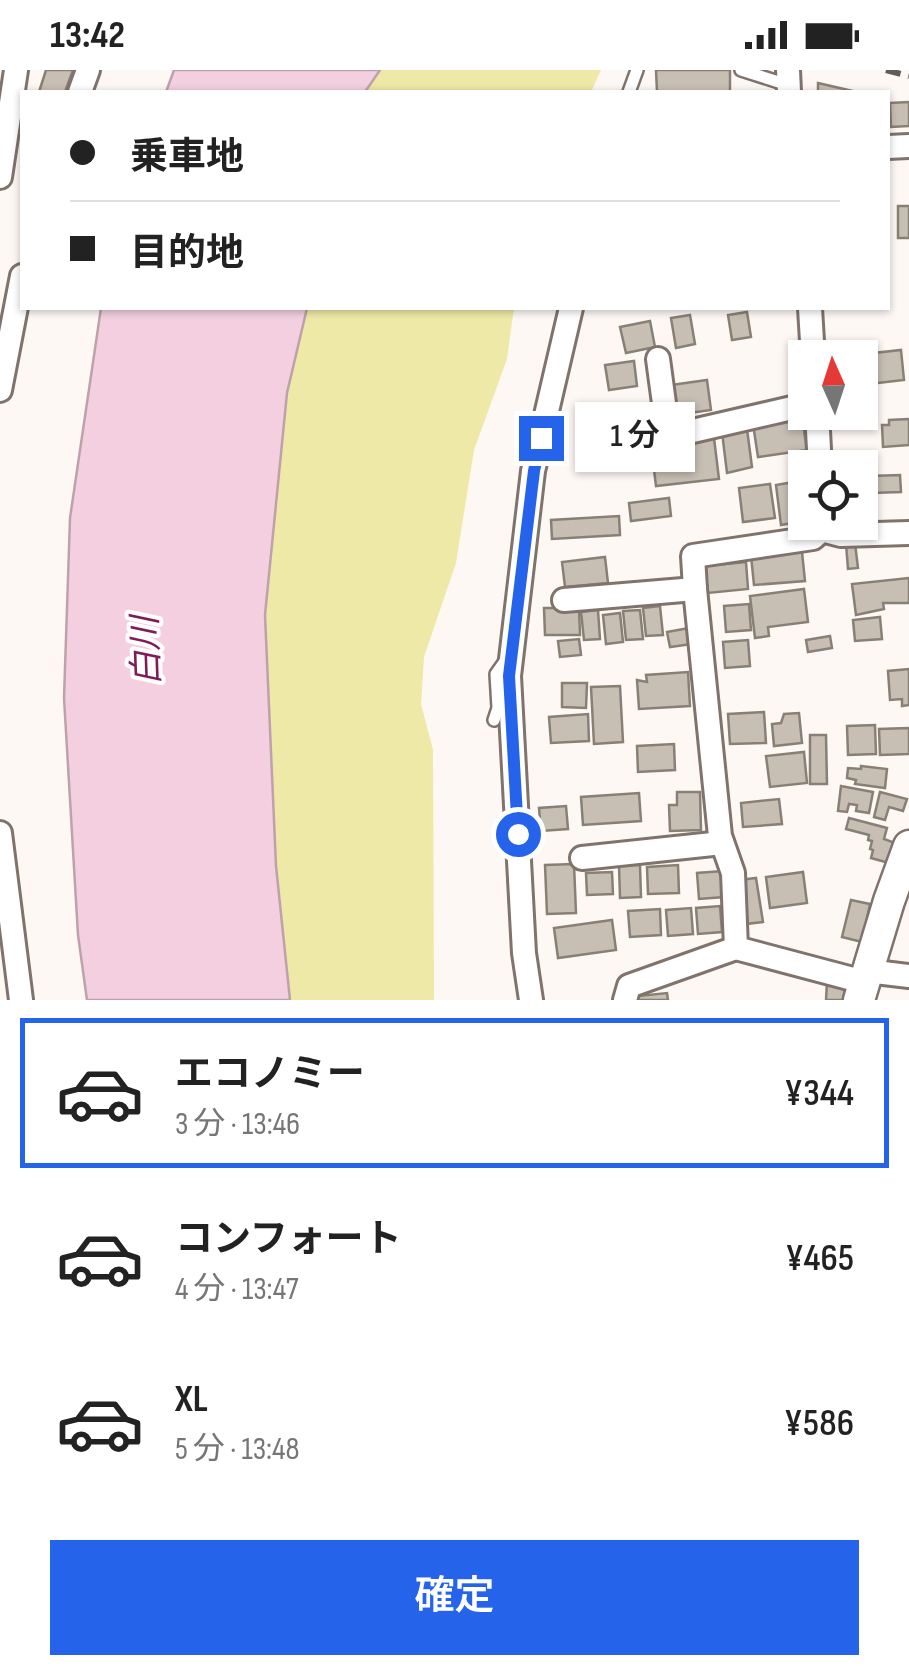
<!DOCTYPE html>
<html lang="ja">
<meta charset="utf-8">
<style>
:root{--surface:#fff;--page:#f6f6f6;--text:#222;--muted:#767676;--line:#e0e0e0;--accent:#2563eb}
body{margin:0;font-family:"Sofia Sans Condensed","Noto Sans JP",sans-serif;background:var(--page);color:var(--text);height:100vh;display:flex;flex-direction:column;font-size:38px;white-space:nowrap}
*{box-sizing:border-box;margin:0}
p{font-size:32px;color:var(--muted)}
.icon{flex:none;width:55px;height:55px;fill:none;stroke:currentColor;stroke-width:2;stroke-linecap:round;stroke-linejoin:round}
.map{position:relative;height:930px;overflow:hidden}
.sheet{display:flex;flex-direction:column;background:var(--surface);flex:1}
.sheet>*{flex:none}
.banner{position:absolute;left:20px;top:20px;width:870px;height:220px;border-radius:0px;box-shadow:0 2px 8px #0004;display:grid;align-content:center;height:220px;padding:0 50px;background:var(--surface)}
.needle{width:65px;rotate:357deg}
.fabs{position:absolute;left:788px;top:270px;display:grid;gap:20px}
.fabs a{display:grid;place-items:center;width:90px;height:90px;border-radius:0px;background:var(--surface);box-shadow:0 2px 8px #0004;font-size:50px}
.end{position:absolute;width:45px;height:45px;margin:-22px;border:12px solid #2563eb;background:#fff;box-shadow:0 0 0 5px #fff}
.from{border-radius:50%}
.bubble{position:absolute;height:70px;border-radius:0px;background:var(--surface);box-shadow:0 2px 8px #0004;font-size:32px;font-weight:600;line-height:70px;text-align:center}
.banner b{display:flex;align-items:center;gap:35px;height:95px;font-size:38px}
.banner b+b{border-top:2px solid var(--line)}
.banner i{width:25px;height:25px;background:var(--text)}
ul{padding:18px 0 0;list-style:none}
li{display:flex;align-items:center;gap:30px;height:150px;margin:0 20px 15px;padding:0 30px;border:5px solid transparent;border-radius:0px}
li div{flex:1}
li b{display:block;font-size:38px}
li em{font-style:normal;font-weight:600}
li.current{border-color:var(--accent)}
li>.icon{width:90px;height:90px;stroke-width:1.5}
.cta{display:flex;gap:20px;margin-top:auto;padding:20px 50px}
.cta a{flex:1;height:115px;border-radius:0px;background:var(--accent);color:#fff;font-size:40px;font-weight:600;line-height:115px;text-align:center}
.status{display:flex;justify-content:space-between;align-items:center;height:70px;padding:0 50px;background:var(--surface);direction:ltr}
.status svg{height:28px;fill:currentColor}
.map>svg:first-child{display:block}
.green{fill:#eee9a6}
.water{fill:#f4cfdf;stroke:#bda2ac;stroke-width:2.5}
.building{fill:#c7bfb3;stroke:#888075;stroke-width:2.5}
.lines{fill:none;stroke-linecap:round;stroke-linejoin:round}
.service-casing{stroke:#80736c;stroke-width:16}
.minor-casing{stroke:#80736c;stroke-width:28}
.tertiary-casing{stroke:#80736c;stroke-width:35}
.service{stroke:#fff;stroke-width:11}
.minor{stroke:#fff;stroke-width:22}
.tertiary{stroke:#fff;stroke-width:30}
.rail{stroke:#615c59;stroke-width:6;stroke-dasharray:15 8;stroke-linecap:butt}
.route{stroke:#2563eb;stroke-width:12}
.labels{text-anchor:middle;dominant-baseline:central;stroke-width:8;stroke-linejoin:round;paint-order:stroke}
.water-label{font-size:35px;font-style:italic;fill:#7f1c56;stroke:#fff}
</style>
<div class="status"><b>13:42</b><svg viewBox="0 0 49 12"><path d="M0 12V9h3v3zM5 12V6h3v6zM10 12V3h3v9zM15 12V0h3v12zM26 1h20v11H26zM47 4h2v5h-2z"/></svg></div>
<div class="map">
<svg width="909" height="930" viewBox="0 0 909 930">
<rect width="100%" height="100%" fill="#fef8f5"/>
<!-- green -->
<g class="green">
<polygon points="380,0 601,0 591,22 365,22"/>
<polygon points="307,238 514,238 507,289 474,380 456,493 424,587 421,634 433,680 434,930 290,930 276,796 265,545 287,323"/>
</g>
<!-- water -->
<g class="water">
<polygon points="174,0 380,0 365,22 166,22"/>
<polygon points="101,238 307,238 287,323 265,545 276,796 290,930 87,930 78,865 64,628 70,448"/>
</g>
<!-- building -->
<g class="building">
<polygon points="46,0 73,0 65,22 39,22"/>
<polygon points="656,0 730,0 730,22 657,22"/>
<polygon points="818,13 857,22 818,22"/>
<polygon points="909,32 909,56 891,57 890,33"/>
<rect x="898" y="136" width="11" height="32"/>
<polygon points="747,242 751,267 732,270 728,245"/>
<polygon points="690,245 695,274 676,278 671,248"/>
<polygon points="650,251 655,277 626,283 620,257"/>
<polygon points="901,280 904,310 860,315 860,288 856,285"/>
<polygon points="634,291 637,316 609,320 605,295"/>
<polygon points="707,310 711,340 675,345 671,315"/>
<polygon points="638,339 643,362 612,368 607,345"/>
<polygon points="802,347 807,380 758,387 753,354"/>
<polygon points="909,349 909,375 883,377 882,355 889,355 889,350"/>
<polygon points="747,359 752,397 727,403 722,362"/>
<polygon points="714,368 719,409 656,416 651,375"/>
<polygon points="900,405 901,422 871,423 870,406"/>
<polygon points="805,410 805,451 781,455 776,415"/>
<polygon points="770,414 775,448 743,452 739,418"/>
<polygon points="669,428 671,446 631,451 629,433"/>
<polygon points="619,446 620,465 552,469 551,450"/>
<polygon points="855,473 858,498 848,499 846,474"/>
<polygon points="802,482 805,511 754,515 751,486"/>
<polygon points="605,487 608,513 565,517 562,492"/>
<polygon points="746,492 748,519 708,523 705,496"/>
<polygon points="909,508 909,533 883,533 884,539 856,545 852,514"/>
<polygon points="804,519 808,552 768,557 769,566 755,568 750,526"/>
<polygon points="749,534 751,560 726,562 724,536"/>
<polygon points="660,536 663,565 646,566 643,538"/>
<polygon points="544,538 579,538 580,565 545,565"/>
<polygon points="598,540 600,569 584,570 581,542"/>
<polygon points="640,540 643,569 626,570 623,541"/>
<polygon points="620,543 623,572 606,574 603,545"/>
<polygon points="880,547 882,569 855,571 853,550"/>
<polygon points="689,558 692,574 670,577 667,562"/>
<polygon points="830,566 832,578 808,582 806,570"/>
<polygon points="579,569 581,585 560,587 558,571"/>
<polygon points="748,570 750,596 725,598 723,572"/>
<polygon points="909,599 909,635 902,636 902,629 890,630 888,601"/>
<polygon points="688,602 690,636 639,639 637,610 647,612 646,605"/>
<polygon points="562,613 587,613 586,638 562,637"/>
<polygon points="620,616 623,672 594,674 591,617"/>
<polygon points="764,642 766,673 730,674 728,644"/>
<polygon points="799,643 802,673 774,676 772,654 781,653 784,644"/>
<polygon points="588,644 589,671 551,673 549,647"/>
<polygon points="875,655 876,684 848,685 847,656"/>
<polygon points="909,658 909,684 880,685 879,659"/>
<polygon points="810,665 826,665 827,714 810,714"/>
<polygon points="674,674 675,700 638,702 637,676"/>
<polygon points="804,682 807,713 770,717 766,686"/>
<polygon points="861,696 887,699 885,718 855,714 856,710 847,708 848,698 861,699"/>
<polygon points="841,716 873,722 869,743 856,741 857,735 849,734 847,742 838,741"/>
<polygon points="677,722 700,722 701,760 670,761 669,735 677,735"/>
<polygon points="880,722 907,729 903,741 889,737 885,750 874,747"/>
<polygon points="639,723 641,751 583,755 581,727"/>
<polygon points="779,729 782,754 743,757 741,733"/>
<polygon points="566,736 568,759 541,761 539,738"/>
<polygon points="849,748 887,758 884,769 895,773 889,793 871,788 873,780 870,779 872,771 868,770 869,765 846,759"/>
<polygon points="574,794 576,843 547,844 545,795"/>
<polygon points="619,795 640,795 641,827 620,828"/>
<polygon points="678,795 679,823 648,824 647,797"/>
<polygon points="722,801 724,827 699,829 697,803"/>
<polygon points="612,802 613,824 587,825 586,803"/>
<polygon points="803,802 807,833 770,838 766,807"/>
<polygon points="756,808 763,852 745,854 739,810"/>
<polygon points="851,830 870,834 862,872 842,867"/>
<polygon points="720,836 722,862 698,864 696,838"/>
<polygon points="691,838 693,864 668,866 666,840"/>
<polygon points="660,839 661,865 630,867 628,841"/>
<polygon points="612,850 616,880 558,888 554,858"/>
<polygon points="827,912 845,913 844,930 826,930"/>
<polygon points="667,923 668,930 639,930 638,926"/>
</g>
<g class="lines">
<!-- service casing -->
<g class="service-casing">
<g id="service">
<polyline points="741,0 788,15"/>
<polyline points="629,22 637,0"/>
<polyline points="494,650 498,638 496,604 506,590"/>
</g>
</g>
<!-- minor casing -->
<g class="minor-casing">
<g id="minor">
<polyline points="788,0 789,22"/>
<polyline points="80,22 88,0"/>
<polyline points="888,77 909,76"/>
<polyline points="0,107 16,0"/>
<polyline points="810,238 813,288"/>
<polyline points="658,289 668,363 684,363 805,335"/>
<polyline points="0,320 22,206"/>
<polyline points="817,342 820,398"/>
<polyline points="823,452 822,460 813,468 693,486 695,519 720,766 733,803 736,878 864,912"/>
<polyline points="822,460 841,465 909,463"/>
<polyline points="564,530 695,519"/>
<polyline points="0,763 21,930"/>
<polyline points="582,788 722,773"/>
<polyline points="867,901 909,906"/>
<polyline points="531,930 524,883 509,606 533,401 571,238"/>
<polyline points="625,930 629,916 736,878"/>
</g>
</g>
<!-- tertiary casing -->
<g class="tertiary-casing">
<polyline id="tertiary" points="859,930 889,831 909,776"/>
</g>
<!-- service -->
<use href="#service" class="service"/>
<!-- minor -->
<use href="#minor" class="minor"/>
<!-- tertiary -->
<use href="#tertiary" class="tertiary"/>
<!-- rail -->
<polyline class="rail" points="886,0 909,6"/>
</g>
<g class="lines">
<!-- route -->
<polyline class="route" points="518,764 509,606 534,401 541,368"/>
</g>
<g class="labels">
<!-- water labels -->
<g class="water-label">
<text transform="translate(147 581) rotate(-92)">白川</text>
</g>
</g>
</svg>
<div class="fabs">
<a><svg class="needle" viewBox="-14 -14 28 28"><path d="M0-13l5 13h-10z" fill="#e53935"/><path d="M0 13l5-13h-10z" fill="#767676"/></svg></a>
<a><svg class="icon" aria-label="locate" viewBox="0 0 24 24"><circle cx="12" cy="12" r="6"/><path d="M12 2v4M12 18v4M2 12h4M18 12h4"/></svg></a>
</div>
<i class="end from" style="left:518px;top:764px"></i>
<i class="end" style="left:541px;top:368px"></i>
<div class="bubble" style="left:575px;top:332px;width:120px">1 分</div>
<div class="banner">
<b><i class="from"></i>乗車地</b>
<b><i></i>目的地</b>
</div>
</div>
<section class="sheet">
<ul>
<li class="current"><svg class="icon" aria-label="car" viewBox="0 0 24 24"><path d="M5 17H2v-5l4-1 3-4h7l3 4 3 1v5h-3M9 17h6M6 11h13"/><circle cx="7" cy="17" r="2"/><circle cx="17" cy="17" r="2"/></svg><div><b>エコノミー</b><p>3 分 · 13:46</p></div><em>¥344</em></li>
<li><svg class="icon" aria-label="car" viewBox="0 0 24 24"><path d="M5 17H2v-5l4-1 3-4h7l3 4 3 1v5h-3M9 17h6M6 11h13"/><circle cx="7" cy="17" r="2"/><circle cx="17" cy="17" r="2"/></svg><div><b>コンフォート</b><p>4 分 · 13:47</p></div><em>¥465</em></li>
<li><svg class="icon" aria-label="car" viewBox="0 0 24 24"><path d="M5 17H2v-5l4-1 3-4h7l3 4 3 1v5h-3M9 17h6M6 11h13"/><circle cx="7" cy="17" r="2"/><circle cx="17" cy="17" r="2"/></svg><div><b>XL</b><p>5 分 · 13:48</p></div><em>¥586</em></li>
</ul>
<div class="cta"><a>確定</a></div>
</section>
